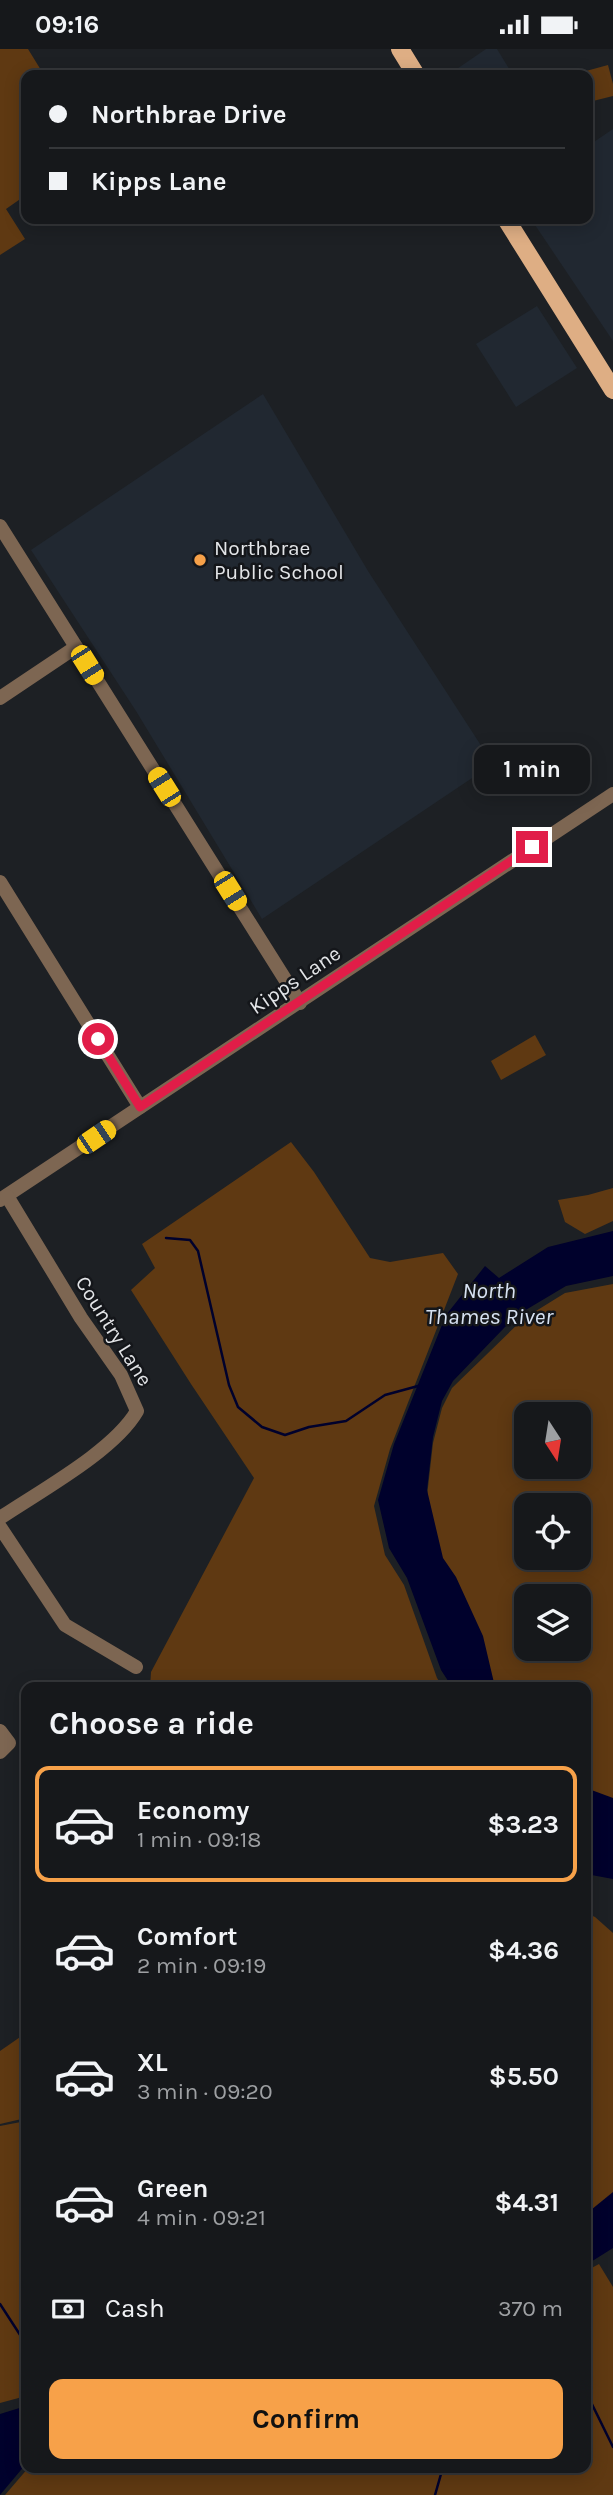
<!DOCTYPE html>
<meta charset="utf-8">
<style>
:root{--surface:#16181b;--page:#1f2124;--text:#f1f3f6;--muted:#9ea0a3;--line:#35373a;--accent:#f7a149}
body{margin:0;font-family:Karla,sans-serif;background:var(--page);color:var(--text);height:100vh;display:flex;flex-direction:column;font-size:26px;white-space:nowrap}
*{box-sizing:border-box;margin:0}
p{font-size:23px;color:var(--muted)}
.icon{flex:none;width:38px;height:38px;fill:none;stroke:currentColor;stroke-width:2;stroke-linecap:round;stroke-linejoin:round}
.map{position:relative;flex:1;overflow:hidden}
.side{position:absolute;left:21px;top:1633px;width:570px;height:791px;display:flex;flex-direction:column;background:var(--surface);border-radius:14px;box-shadow:0 4px 18px #0003,0 0 0 2px var(--line)}
.side>*{flex:none}
.hud{position:absolute;left:21px;top:21px;width:572px;height:154px;border-radius:14px;box-shadow:0 4px 18px #0003,0 0 0 2px var(--line);display:grid;align-content:center;height:154px;padding:0 28px;background:var(--surface)}
.needle{width:46px;rotate:168deg}
.fabs{position:absolute;left:514px;top:1353px;display:grid;gap:14px}
.fabs a{display:grid;place-items:center;width:77px;height:77px;border-radius:14px;background:var(--surface);box-shadow:0 4px 18px #0003,0 0 0 2px var(--line);font-size:35px}
.end{position:absolute;width:32px;height:32px;margin:-16px;border:9px solid #e11d48;background:#fff;box-shadow:0 0 0 4px #fff}
.from{border-radius:50%}
.bubble{position:absolute;height:49px;border-radius:14px;background:var(--surface);box-shadow:0 4px 18px #0003,0 0 0 2px var(--line);font-size:23px;font-weight:700;line-height:49px;text-align:center}
.car{position:absolute;width:21px;height:42px;margin:-21px -10px;border-radius:9px;box-shadow:0 0 5px 2px #0007;background:linear-gradient(#f5c518 24%,#345 0 40%,#f5c518 0 76%,#345 0 86%,#f5c518 0)}
.hud b{display:flex;align-items:center;gap:24px;height:66px;font-size:26px}
.hud b+b{border-top:2px solid var(--line)}
.hud i{width:18px;height:18px;background:var(--text)}
ul{padding:0;list-style:none}
li{display:flex;align-items:center;gap:21px;height:116px;margin:0 14px 10px;padding:0 14px;border:4px solid transparent;border-radius:14px}
li div{flex:1}
li b{display:block;font-size:26px}
li em{font-style:normal;font-weight:700}
li.active{border-color:var(--accent)}
li>.icon{width:63px;height:63px;stroke-width:1.5}
h2{padding:0 28px;font-size:32px;line-height:84px}
.pay{display:flex;align-items:center;gap:18px;height:77px;padding:0 28px;font-size:26px}
.pay p{margin-inline-start:auto}
.cta{display:flex;gap:14px;margin-top:auto;padding:14px 28px}
.cta a{flex:1;height:80px;border-radius:14px;background:var(--accent);color:#111;font-size:28px;font-weight:700;line-height:80px;text-align:center}
.status{display:flex;justify-content:space-between;align-items:center;height:49px;padding:0 35px;background:var(--surface);direction:ltr}
.status svg{height:19px;fill:currentColor}
.map>svg:first-child{display:block}
.built{fill:#212831}
.green{fill:#5f3912;fill-rule:evenodd}
.water{fill:#00012c}
.lines{fill:none;stroke-linecap:round;stroke-linejoin:round}
.stream{stroke:#00012c;stroke-width:2.5}
.minor{stroke:#7d6652;stroke-width:14}
.major{stroke:#deae84;stroke-width:18}
.route{stroke:#e11d48;stroke-width:9}
.poi-dot{fill:#f7a149;stroke:#14161a;stroke-width:2.5}
.labels{text-anchor:middle;dominant-baseline:central;stroke-width:5;stroke-linejoin:round;paint-order:stroke}
.poi-label{font-size:21px;fill:#e3e5e8;stroke:#14161a;text-anchor:start}
.street-label{font-size:21px;fill:#e3e5e8;stroke:#14161a}
.water-label{font-size:23px;font-style:italic;fill:#d7e2f2;stroke:#14161a}
</style>
<div class="status"><b>09:16</b><svg viewBox="0 0 49 12"><path d="M0 12V9h3v3zM5 12V6h3v6zM10 12V3h3v9zM15 12V0h3v12zM26 1h20v11H26zM47 4h2v5h-2z"/></svg></div>
<div class="map">
<svg width="613" height="2446" viewBox="0 0 613 2446">
<rect width="100%" height="100%" fill="#1d2024"/>
<!-- built -->
<g class="built">
<polygon points="486,0 497,0 513,26 448,26"/>
<polygon points="613,80 613,292 531,170 588,170 588,97"/>
<polygon points="537,257 577,319 516,358 476,295"/>
<polygon points="263,345 368,522 493,715 262,870 136,662 31,501"/>
</g>
<!-- green -->
<g class="green">
<polygon points="0,0 28,0 44,26 26,26 26,146 6,160 25,190 0,206"/>
<polygon points="608,16 613,35 613,47 593,52 586,22"/>
<polygon points="535,986 546,1006 501,1031 491,1012"/>
<polygon points="291,1093 314,1123 370,1209 390,1213 443,1204 458,1225 390,1400 374,1457 385,1506 404,1536 437,1629 443,1638 150,1638 151,1623 254,1429 191,1335 131,1241 155,1219 142,1195"/>
<polygon points="613,1139 613,1172 585,1185 565,1173 558,1151 588,1146"/>
<path d="M613,1235V1751L586,1740V1638H493L442,1514L427,1447L433,1394L442,1359L452,1339L523,1270L565,1244ZM527,1365H579V1418H527ZM527,1456H579V1508H527ZM527,1547H579V1600H527Z"/>
<polygon points="586,1864 595,1868 613,1884 613,2146 586,2168"/>
<polygon points="26,1984 26,2069 0,2075 0,2002"/>
<polygon points="26,2072 26,2347 0,2354 0,2077"/>
<polygon points="599,2215 613,2238 613,2446 5,2446 29,2418 124,2419 126,2423 154,2425 181,2418 586,2418 586,2222"/>
</g>
<!-- water -->
<g class="water">
<polygon points="613,1182 613,1227 566,1237 524,1262 505,1278 453,1332 442,1352 433,1388 427,1441 443,1509 456,1528 483,1587 495,1638 452,1638 441,1621 407,1529 389,1499 378,1451 394,1395 446,1266 485,1217 499,1229 548,1198"/>
<polygon points="586,1739 613,1749 613,1830 586,1825"/>
<polygon points="613,2143 613,2199 586,2216 586,2165"/>
<polygon points="26,2357 26,2415 0,2446 0,2365"/>
</g>
<g class="lines">
<!-- stream -->
<g class="stream">
<polyline points="166,1189 190,1191 198,1202 229,1336 238,1358 262,1378 285,1386 309,1378 346,1372 385,1346 418,1337"/>
<polyline points="0,2255 26,2295"/>
<polyline points="586,2343 613,2398"/>
<polyline points="435,2446 443,2418"/>
</g>
<!-- minor -->
<g class="minor">
<polyline points="0,477 300,954"/>
<polyline points="0,649 76,598"/>
<polyline points="0,833 140,1058"/>
<polyline points="0,1151 613,745"/>
<path d="M0,1469C40,1442 114,1402 137,1362L121,1326L81,1269L7,1147"/>
<polyline points="0,1478 65,1576 136,1618"/>
<polyline points="0,1682 9,1694 0,1703"/>
</g>
<!-- major -->
<g class="major">
<polyline points="400,0 416,26"/>
<polyline points="506,170 613,341"/>
</g>
</g>
<g class="lines">
<!-- route -->
<polyline class="route" points="98,990 140,1058 532,798"/>
</g>
<!-- markers -->
<circle class="poi-dot" cx="200" cy="511" r="7"/>
<g class="labels">
<!-- poi labels -->
<g class="poi-label">
<text x="214" y="499">Northbrae<tspan x="214" dy="24">Public School</tspan></text>
</g>
<!-- street labels -->
<g class="street-label">
<text transform="translate(295 931) rotate(-34)">Kipps Lane</text>
<text transform="translate(114 1282) rotate(58)">Country Lane</text>
</g>
<!-- water labels -->
<g class="water-label">
<text x="489" y="1241">North<tspan x="489" dy="26">Thames River</tspan></text>
</g>
</g>
</svg>
<div class="fabs">
<a><svg class="needle" viewBox="-14 -14 28 28"><path d="M0-13l5 13h-10z" fill="#e53935"/><path d="M0 13l5-13h-10z" fill="#9ea0a3"/></svg></a>
<a><svg class="icon" aria-label="locate" viewBox="0 0 24 24"><circle cx="12" cy="12" r="6"/><path d="M12 2v4M12 18v4M2 12h4M18 12h4"/></svg></a>
<a><svg class="icon" aria-label="layers" viewBox="0 0 24 24"><path d="M12 4l9 5-9 5-9-5zM3 14l9 5 9-5"/></svg></a>
</div>
<i class="end from" style="left:98px;top:990px"></i>
<i class="end" style="left:532px;top:798px"></i>
<div class="bubble" style="left:474px;top:696px;width:116px">1 min</div>
<i class="car" style="left:87px;top:616px;rotate:148deg"></i>
<i class="car" style="left:164px;top:738px;rotate:328deg"></i>
<i class="car" style="left:230px;top:842px;rotate:148deg"></i>
<i class="car" style="left:96px;top:1088px;rotate:56deg"></i>
<div class="hud">
<b><i class="from"></i>Northbrae Drive</b>
<b><i></i>Kipps Lane</b>
</div>
<section class="side">
<h2>Choose a ride</h2>
<ul>
<li class="active"><svg class="icon" aria-label="car" viewBox="0 0 24 24"><path d="M5 17H2v-5l4-1 3-4h7l3 4 3 1v5h-3M9 17h6M6 11h13"/><circle cx="7" cy="17" r="2"/><circle cx="17" cy="17" r="2"/></svg><div><b>Economy</b><p>1 min · 09:18</p></div><em>$3.23</em></li>
<li><svg class="icon" aria-label="car" viewBox="0 0 24 24"><path d="M5 17H2v-5l4-1 3-4h7l3 4 3 1v5h-3M9 17h6M6 11h13"/><circle cx="7" cy="17" r="2"/><circle cx="17" cy="17" r="2"/></svg><div><b>Comfort</b><p>2 min · 09:19</p></div><em>$4.36</em></li>
<li><svg class="icon" aria-label="car" viewBox="0 0 24 24"><path d="M5 17H2v-5l4-1 3-4h7l3 4 3 1v5h-3M9 17h6M6 11h13"/><circle cx="7" cy="17" r="2"/><circle cx="17" cy="17" r="2"/></svg><div><b>XL</b><p>3 min · 09:20</p></div><em>$5.50</em></li>
<li><svg class="icon" aria-label="car" viewBox="0 0 24 24"><path d="M5 17H2v-5l4-1 3-4h7l3 4 3 1v5h-3M9 17h6M6 11h13"/><circle cx="7" cy="17" r="2"/><circle cx="17" cy="17" r="2"/></svg><div><b>Green</b><p>4 min · 09:21</p></div><em>$4.31</em></li>
</ul>
<div class="pay"><svg class="icon" aria-label="cash" viewBox="0 0 24 24"><path d="M3 7h18v10H3z"/><circle cx="12" cy="12" r="2"/></svg>Cash<p>370 m</p></div>
<div class="cta"><a>Confirm</a></div>
</section>
</div>
